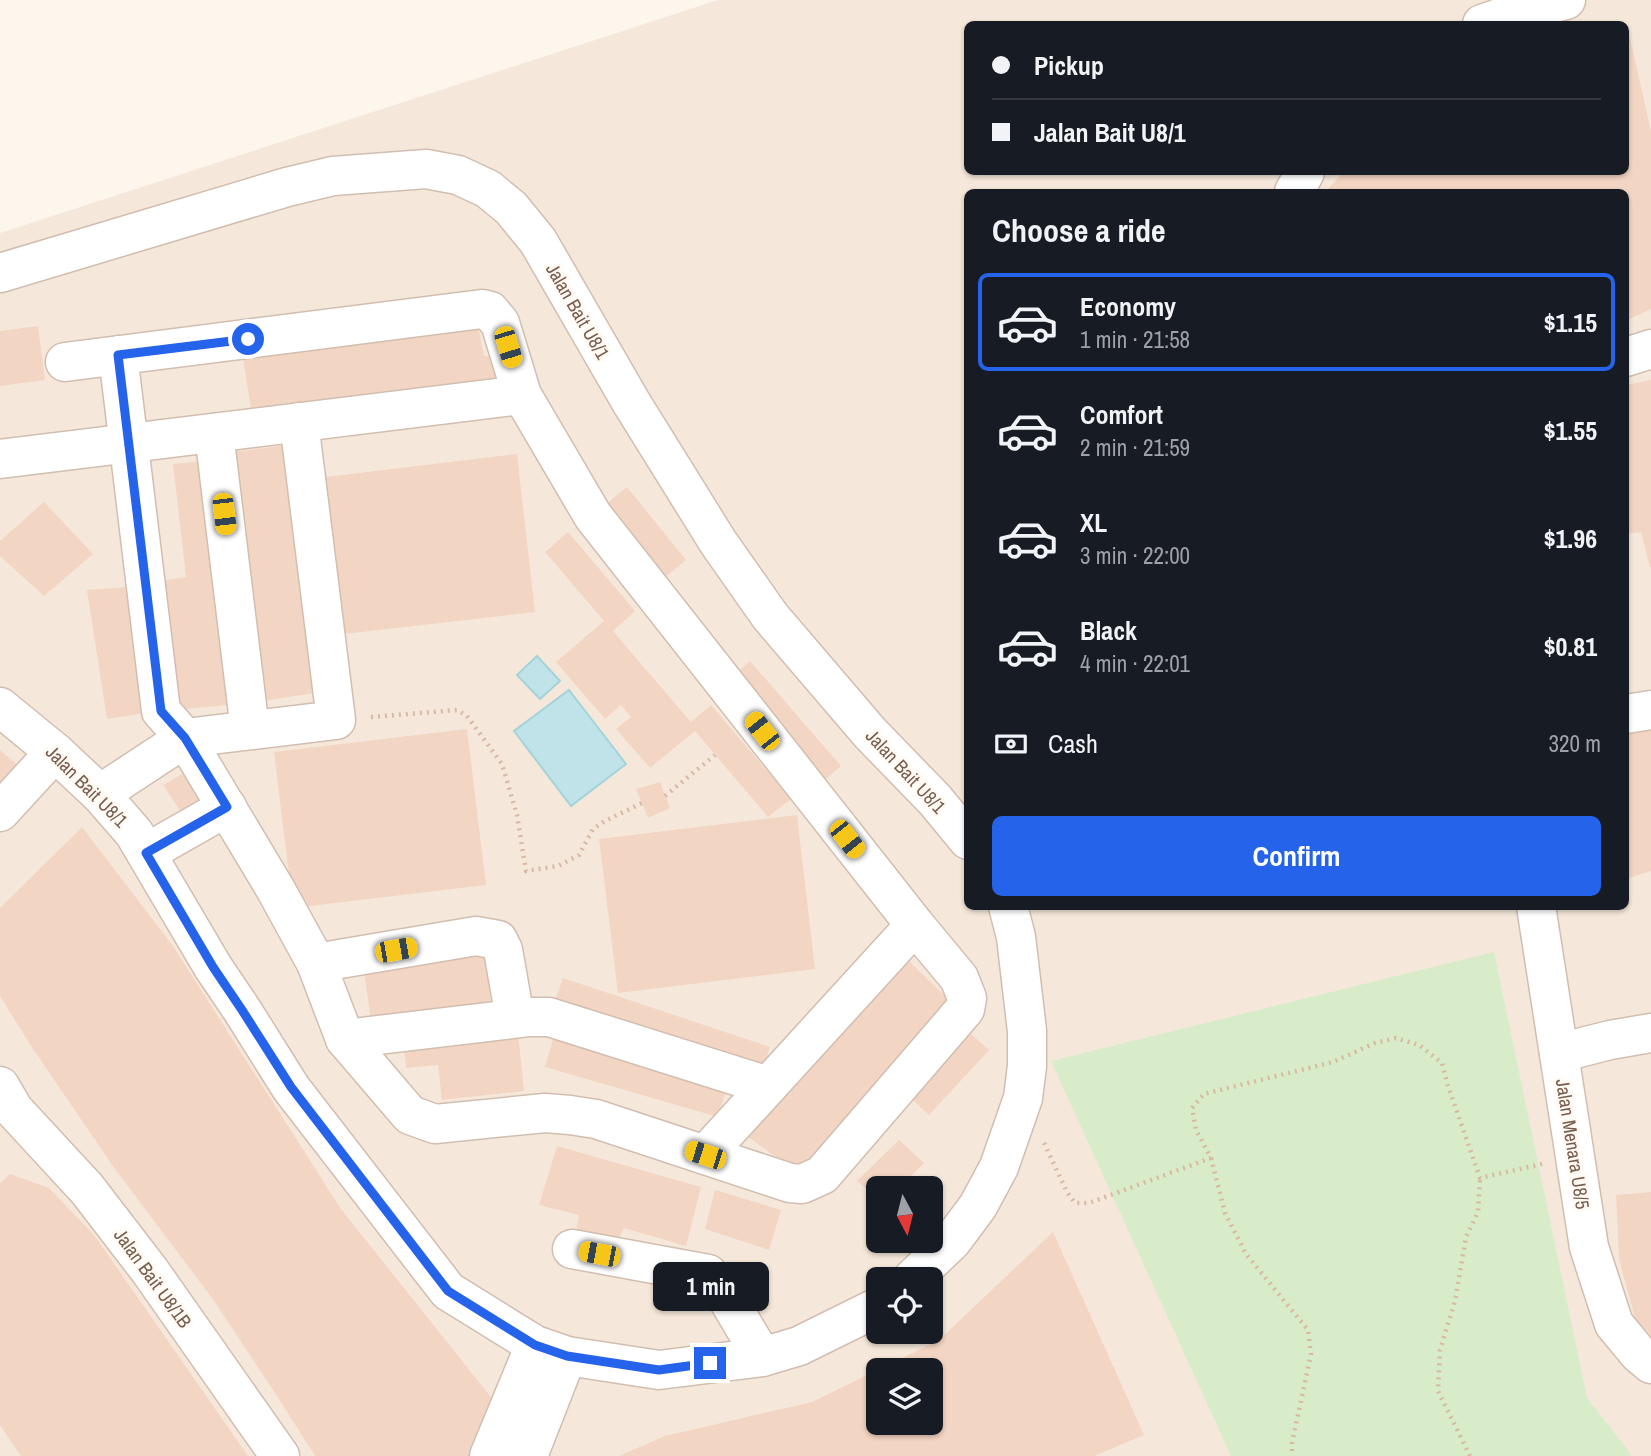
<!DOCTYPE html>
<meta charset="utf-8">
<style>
:root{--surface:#171b24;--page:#20242c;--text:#f1f3f6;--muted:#9ea1a6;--line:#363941;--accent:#2563eb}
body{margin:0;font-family:"Archivo Narrow",sans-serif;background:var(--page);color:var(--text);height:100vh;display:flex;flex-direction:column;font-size:26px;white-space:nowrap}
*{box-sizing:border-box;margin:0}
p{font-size:23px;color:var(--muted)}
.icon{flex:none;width:38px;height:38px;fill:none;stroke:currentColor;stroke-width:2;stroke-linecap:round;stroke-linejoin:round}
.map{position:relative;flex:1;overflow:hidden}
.side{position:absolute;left:964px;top:189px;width:665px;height:721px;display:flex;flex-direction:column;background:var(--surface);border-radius:10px;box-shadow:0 2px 5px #0004}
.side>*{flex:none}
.top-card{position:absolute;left:964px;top:21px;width:665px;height:154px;border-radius:10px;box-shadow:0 2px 5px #0004;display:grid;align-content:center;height:154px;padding:0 28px;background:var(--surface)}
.needle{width:46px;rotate:173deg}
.controls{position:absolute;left:866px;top:1176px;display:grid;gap:14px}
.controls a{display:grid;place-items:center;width:77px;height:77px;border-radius:10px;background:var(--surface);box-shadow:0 2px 5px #0004;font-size:35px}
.end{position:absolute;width:32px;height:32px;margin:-16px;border:9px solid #2563eb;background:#fff;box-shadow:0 0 0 4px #fff}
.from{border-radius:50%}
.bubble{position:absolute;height:49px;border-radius:10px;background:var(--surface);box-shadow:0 2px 5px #0004;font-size:23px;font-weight:700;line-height:49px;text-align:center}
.car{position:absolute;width:21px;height:42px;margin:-21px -10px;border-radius:9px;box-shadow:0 0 5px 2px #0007;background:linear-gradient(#f5c518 24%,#345 0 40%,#f5c518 0 76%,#345 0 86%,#f5c518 0)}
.top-card b{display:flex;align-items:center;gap:24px;height:66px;font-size:26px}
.top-card b+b{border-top:2px solid var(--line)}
.top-card i{width:18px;height:18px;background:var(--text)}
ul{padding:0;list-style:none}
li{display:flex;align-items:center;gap:21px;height:98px;margin:0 14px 10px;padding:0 14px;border:4px solid transparent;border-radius:10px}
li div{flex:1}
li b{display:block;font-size:26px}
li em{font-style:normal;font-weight:700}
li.on{border-color:var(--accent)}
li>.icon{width:63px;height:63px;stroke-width:1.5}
h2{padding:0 28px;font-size:32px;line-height:84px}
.pay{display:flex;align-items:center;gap:18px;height:77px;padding:0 28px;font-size:26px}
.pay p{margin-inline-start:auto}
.primary-button{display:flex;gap:14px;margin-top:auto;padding:14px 28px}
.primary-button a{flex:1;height:80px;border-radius:10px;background:var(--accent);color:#fff;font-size:28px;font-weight:700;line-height:80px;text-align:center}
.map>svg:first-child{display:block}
.residential{fill:#f5e8da;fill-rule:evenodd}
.green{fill:#d8ecc9}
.water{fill:#bfe3e8;stroke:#a5d3da;stroke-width:2}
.building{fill:#f3d5c3;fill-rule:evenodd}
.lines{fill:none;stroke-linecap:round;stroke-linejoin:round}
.minor-casing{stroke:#d1beb0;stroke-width:41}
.path{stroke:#d9b8a5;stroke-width:4.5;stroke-dasharray:2 5;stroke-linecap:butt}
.minor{stroke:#fff;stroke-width:38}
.route{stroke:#2563eb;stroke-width:9}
.labels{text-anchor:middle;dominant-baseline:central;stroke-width:6;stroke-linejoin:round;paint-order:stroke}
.street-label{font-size:19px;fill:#7a5c4d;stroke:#fffaf3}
</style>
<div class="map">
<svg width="1651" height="1456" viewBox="0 0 1651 1456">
<rect width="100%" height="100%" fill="#fdf6ec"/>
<!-- residential -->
<path class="residential" d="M718,0H1651V1456H0V233ZM968,24H1626V172H968ZM968,192H1626V906H968ZM878,1188H931V1241H878ZM878,1279H931V1332H878ZM878,1370H931V1423H878Z"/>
<!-- green -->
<polygon class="green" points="1494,952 1587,1398 1631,1454 1630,1456 1231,1456 1051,1061"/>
<!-- water -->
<g class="water">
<polygon points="537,656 560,681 540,699 517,675"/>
<polygon points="569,690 626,764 571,806 514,731"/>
</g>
<!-- building -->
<g class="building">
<polygon points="1629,33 1651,132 1651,309 1626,321 1626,192 1325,192 1344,172 1626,172 1626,34"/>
<polygon points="477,322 484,356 498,356 502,387 252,416 242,352"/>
<polygon points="38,326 45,380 0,386 0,331"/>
<polygon points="1651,380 1651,567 1650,567 1641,532 1626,534 1626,385"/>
<polygon points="288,445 321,692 257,702 224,453"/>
<polygon points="517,454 535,612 344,634 326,477"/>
<polygon points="205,461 239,704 174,710 156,582 186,577 173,464"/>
<polygon points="627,487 686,560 663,579 604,506"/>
<polygon points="44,502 93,554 44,596 0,556 0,541"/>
<polygon points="568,532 635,611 613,631 691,722 711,705 791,799 768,817 695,731 650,768 616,729 631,717 621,705 605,719 556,662 604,621 545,552"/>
<polygon points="128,587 146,713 107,719 87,590"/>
<polygon points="750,661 841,766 819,785 726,683"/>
<polygon points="467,729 486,885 293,908 274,752"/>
<polygon points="1651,730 1651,871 1626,879 1626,733"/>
<polygon points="0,750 23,770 0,794"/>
<polygon points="191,769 207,795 181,812 163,785"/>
<polygon points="660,782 670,808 648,818 636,789"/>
<polygon points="797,815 815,969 618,993 599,839"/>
<polygon points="82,827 173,946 341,1209 494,1401 472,1456 315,1456 279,1399 212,1298 115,1169 31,1046 0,996 0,908"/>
<polygon points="485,955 492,1011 372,1027 364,971"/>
<polygon points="908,960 956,1007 799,1174 743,1133"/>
<polygon points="563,978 770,1047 760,1078 552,1009"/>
<polygon points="961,1025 989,1050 929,1115 902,1090"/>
<polygon points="518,1033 524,1091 442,1100 438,1065 406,1068 404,1046"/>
<polygon points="555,1033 728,1083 718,1117 545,1067"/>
<polygon points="899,1140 924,1163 899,1188 878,1188 878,1199 857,1181"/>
<polygon points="557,1146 701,1187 686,1246 624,1228 616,1244 576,1232 579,1215 539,1205"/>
<polygon points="10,1174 49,1188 94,1235 248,1456 21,1456 0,1425 0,1183"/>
<polygon points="715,1190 781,1210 769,1250 705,1229"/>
<polygon points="1651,1192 1651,1335 1635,1318 1619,1259 1616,1195"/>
<path d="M1053,1232L1144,1435L1094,1456H619L665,1436L812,1402L939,1340ZM878,1370H931V1423H878Z"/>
</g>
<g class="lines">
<!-- minor casing -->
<g class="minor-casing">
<g id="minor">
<polyline points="1482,24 1502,17 1566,0"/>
<polyline points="1294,192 1305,172"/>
<polyline points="0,273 287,187 333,176 426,169 458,175 488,189 511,208 538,241 631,402 718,542 770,616 870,733 935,800 968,840"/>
<polyline points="1626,357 1651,349"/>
<polyline points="65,362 482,309 490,311 500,323 522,395 593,516 915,925 959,978 967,998 965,1009 822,1175 802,1184 790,1183 596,1119 570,1115 545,1113 435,1124 410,1115 345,1039 316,963 276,890 185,738 161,711 118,355"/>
<polyline points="214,433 250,730"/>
<polyline points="0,459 522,395"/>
<polyline points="0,707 55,752 100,794 134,833 213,967 242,1010 291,1088 448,1291 535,1345 567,1356 659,1370 762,1357 799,1346 878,1307"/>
<polyline points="1626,714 1651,710"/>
<polyline points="100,794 185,738 336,720 299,422"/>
<polyline points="0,812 55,752"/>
<polyline points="146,853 227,807"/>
<polyline points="1536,906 1589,1247 1614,1324 1638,1353 1651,1364"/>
<polyline points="316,963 476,936 498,940 503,950 515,1018"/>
<polyline points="345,1039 529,1017 549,1017 768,1086"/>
<polyline points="1559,1053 1610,1040 1651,1033"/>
<polyline points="0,1086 14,1110 87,1189 150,1271 280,1456"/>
<polyline points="705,1155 915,925"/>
<polyline points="572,1249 708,1274 722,1289 762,1357"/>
<polyline points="912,1279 952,1241 978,1206 999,1167 1023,1098 1027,1066 1027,1031 1016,937 1008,906"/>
<polyline points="489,1456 535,1345"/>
<polyline points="528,1456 567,1356"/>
</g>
</g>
<!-- path -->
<g class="path">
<polyline points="371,717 457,710 467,716 502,764 517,815 526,871 558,866 579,855 593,829 605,821 642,803"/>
<polyline points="665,796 715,755"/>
<polyline points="1044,1143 1067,1192 1075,1203 1089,1203 1211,1158 1196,1130 1192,1108 1204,1094 1333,1062 1375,1043 1396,1038 1419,1045 1442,1063 1447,1083 1480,1178 1542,1164"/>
<polyline points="1211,1158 1225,1213 1246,1254 1308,1330 1311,1354 1292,1443 1292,1456"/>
<polyline points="1470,1456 1438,1391 1440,1350 1455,1301 1466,1237 1478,1212 1480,1178"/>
</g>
<!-- minor -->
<use href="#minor" class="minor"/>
</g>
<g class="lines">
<!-- route -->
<polyline class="route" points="248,339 118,355 161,711 185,738 227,807 146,853 213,967 242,1010 291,1087 448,1291 535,1345 567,1356 659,1370 710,1363"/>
</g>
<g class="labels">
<!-- street labels -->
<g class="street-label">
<text transform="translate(578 311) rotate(60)">Jalan Bait U8/1</text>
<text transform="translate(906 771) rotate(47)">Jalan Bait U8/1</text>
<text transform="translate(87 786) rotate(45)">Jalan Bait U8/1</text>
<text transform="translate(1573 1144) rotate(81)">Jalan Menara U8/5</text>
<text transform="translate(153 1278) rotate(54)">Jalan Bait U8/1B</text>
</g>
</g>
</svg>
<div class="controls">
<a><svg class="needle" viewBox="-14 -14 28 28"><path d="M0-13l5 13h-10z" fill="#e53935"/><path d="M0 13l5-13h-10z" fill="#9ea1a6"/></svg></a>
<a><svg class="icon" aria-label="locate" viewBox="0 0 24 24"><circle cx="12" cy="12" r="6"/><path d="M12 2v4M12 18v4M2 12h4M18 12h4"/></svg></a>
<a><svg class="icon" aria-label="layers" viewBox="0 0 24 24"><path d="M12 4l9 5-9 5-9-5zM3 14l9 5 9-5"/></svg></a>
</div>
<i class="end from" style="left:248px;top:339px"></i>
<i class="end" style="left:710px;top:1363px"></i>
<div class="bubble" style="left:653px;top:1262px;width:116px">1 min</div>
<i class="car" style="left:508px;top:347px;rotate:163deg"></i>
<i class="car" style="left:224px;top:514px;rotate:173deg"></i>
<i class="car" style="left:762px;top:731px;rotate:322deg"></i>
<i class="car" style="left:847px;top:839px;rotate:142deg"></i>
<i class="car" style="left:396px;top:950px;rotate:80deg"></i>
<i class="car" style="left:705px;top:1155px;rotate:288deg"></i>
<i class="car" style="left:599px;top:1254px;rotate:281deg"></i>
<div class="top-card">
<b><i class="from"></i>Pickup</b>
<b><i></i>Jalan Bait U8/1</b>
</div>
<section class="side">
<h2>Choose a ride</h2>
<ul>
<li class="on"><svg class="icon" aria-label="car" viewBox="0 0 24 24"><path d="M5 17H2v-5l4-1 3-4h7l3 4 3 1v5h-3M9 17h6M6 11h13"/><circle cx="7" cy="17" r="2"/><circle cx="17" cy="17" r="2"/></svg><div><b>Economy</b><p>1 min · 21:58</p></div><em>$1.15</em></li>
<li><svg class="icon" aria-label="car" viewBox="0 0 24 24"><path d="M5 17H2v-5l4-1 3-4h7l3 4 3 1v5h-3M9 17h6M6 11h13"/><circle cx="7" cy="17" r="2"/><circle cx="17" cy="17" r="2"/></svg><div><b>Comfort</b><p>2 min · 21:59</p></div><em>$1.55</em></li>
<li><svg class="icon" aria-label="car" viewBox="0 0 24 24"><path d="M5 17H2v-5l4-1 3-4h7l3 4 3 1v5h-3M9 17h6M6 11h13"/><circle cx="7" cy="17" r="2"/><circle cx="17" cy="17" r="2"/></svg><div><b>XL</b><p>3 min · 22:00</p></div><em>$1.96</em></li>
<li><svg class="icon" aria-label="car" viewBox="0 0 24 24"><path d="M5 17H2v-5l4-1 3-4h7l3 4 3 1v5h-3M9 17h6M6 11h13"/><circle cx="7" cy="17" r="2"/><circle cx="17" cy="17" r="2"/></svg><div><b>Black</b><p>4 min · 22:01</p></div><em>$0.81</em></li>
</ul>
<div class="pay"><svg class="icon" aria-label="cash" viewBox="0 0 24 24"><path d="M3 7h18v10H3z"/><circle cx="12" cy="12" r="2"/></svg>Cash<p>320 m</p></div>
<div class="primary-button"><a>Confirm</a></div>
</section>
</div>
